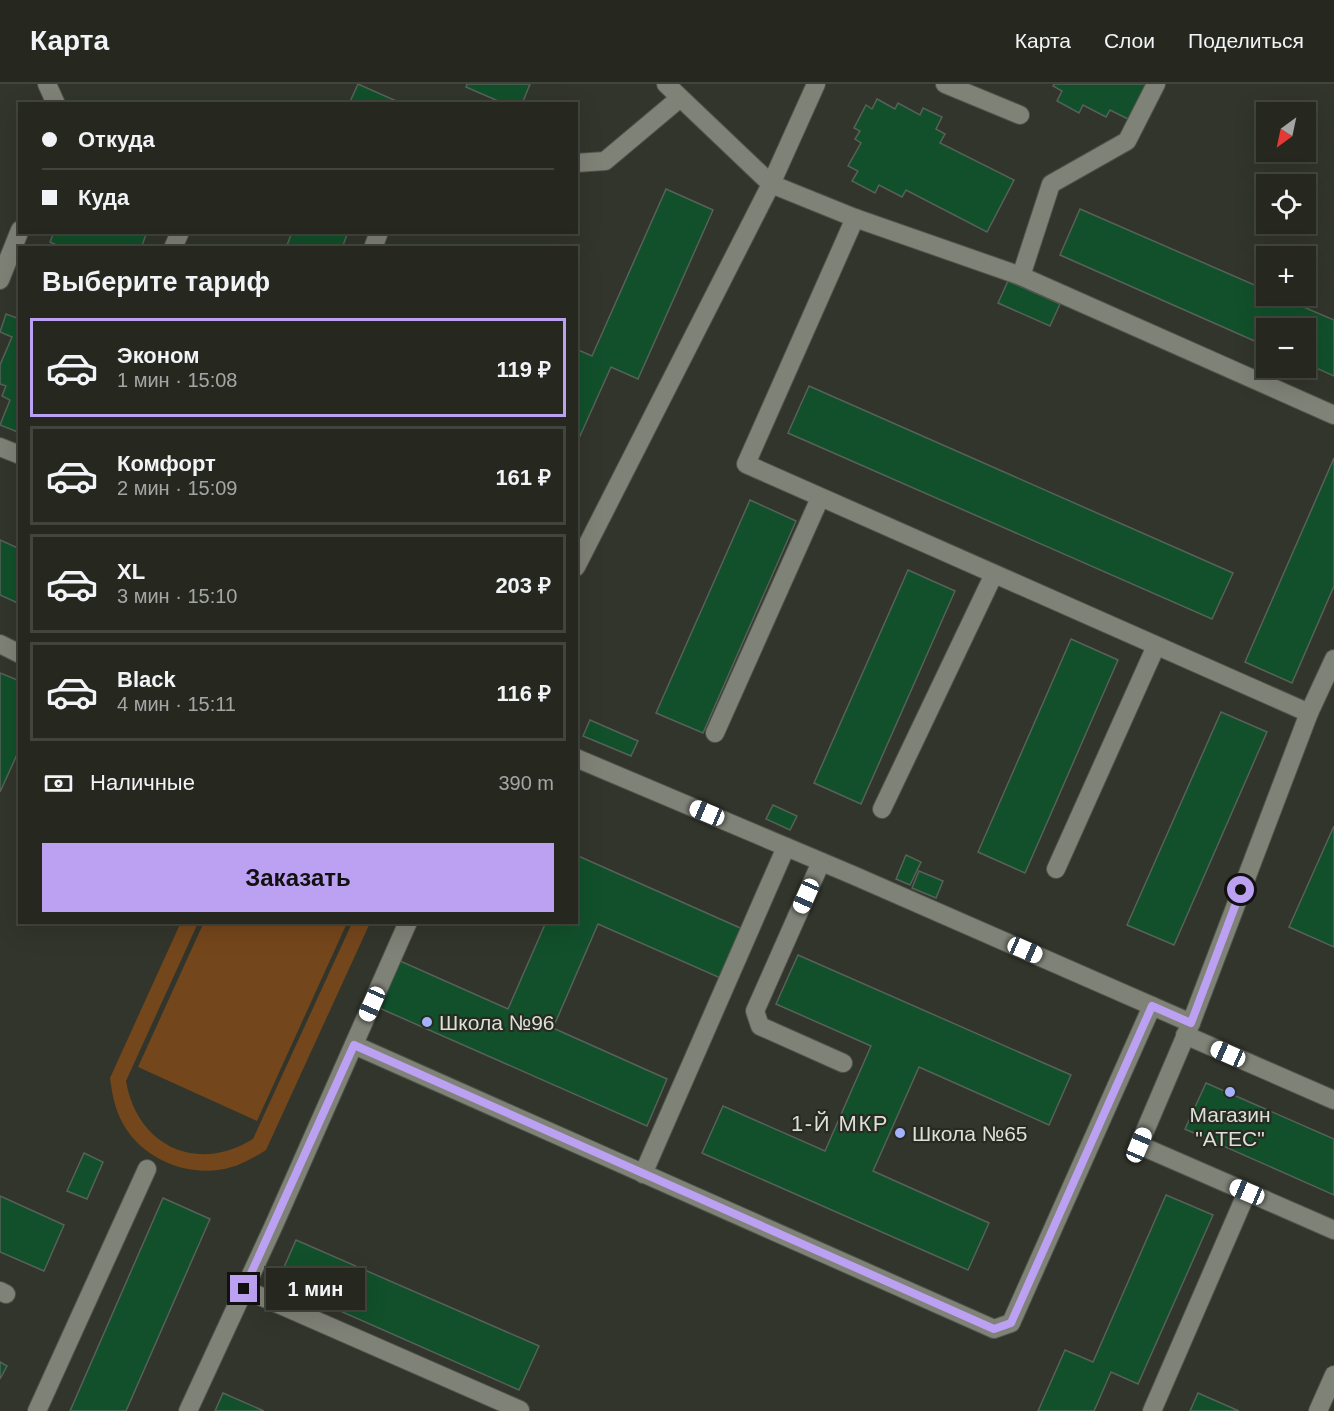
<!DOCTYPE html>
<html lang="ru">
<meta charset="utf-8">
<style>
:root{--surface:#262820;--page:#32342d;--text:#f1f3f6;--muted:#a4a6a5;--line:#42443e;--accent:#bca0f2}
body{margin:0;font-family:Arial,sans-serif;background:var(--page);color:var(--text);height:100vh;display:flex;flex-direction:column;font-size:22px;white-space:nowrap}
*{box-sizing:border-box;margin:0}
p{font-size:20px;color:var(--muted)}
.icon{flex:none;width:33px;height:33px;fill:none;stroke:currentColor;stroke-width:2;stroke-linecap:round;stroke-linejoin:round}
.map{position:relative;flex:1;overflow:hidden}
.side{position:absolute;left:18px;top:162px;width:560px;height:678px;display:flex;flex-direction:column;background:var(--surface);border-radius:0px;box-shadow:0 6px 24px #0002,0 0 0 2px var(--line)}
.side>*{flex:none}
.top-card{position:absolute;left:18px;top:18px;width:560px;height:132px;border-radius:0px;box-shadow:0 6px 24px #0002,0 0 0 2px var(--line);display:grid;align-content:center;height:132px;padding:0 24px;background:var(--surface)}
.needle{width:39px;rotate:213deg}
.controls{position:absolute;left:1256px;top:18px;display:grid;gap:12px}
.controls a{display:grid;place-items:center;width:60px;height:60px;border-radius:0px;background:var(--surface);box-shadow:0 6px 24px #0002,0 0 0 2px var(--line);font-size:30px}
.end{position:absolute;width:27px;height:27px;margin:-14px;border:8px solid #bca0f2;background:#111;box-shadow:0 0 0 3px #111}
.from{border-radius:50%}
.bubble{position:absolute;height:42px;border-radius:0px;background:var(--surface);box-shadow:0 6px 24px #0002,0 0 0 2px var(--line);font-size:20px;font-weight:700;line-height:42px;text-align:center}
.car{position:absolute;width:18px;height:36px;margin:-18px -9px;border-radius:8px;box-shadow:0 0 4px 2px #0007;background:linear-gradient(#fff 24%,#345 0 40%,#fff 0 76%,#345 0 86%,#fff 0)}
.top-card b{display:flex;align-items:center;gap:21px;height:57px;font-size:22px}
.top-card b+b{border-top:2px solid var(--line)}
.top-card i{width:15px;height:15px;background:var(--text)}
ul{padding:0;list-style:none}
li{display:flex;align-items:center;gap:18px;height:99px;margin:0 12px 9px;padding:0 12px;border:3px solid var(--line);border-radius:0px}
li div{flex:1}
li b{display:block;font-size:22px}
li em{font-style:normal;font-weight:700}
li.current{border-color:var(--accent)}
li>.icon{width:54px;height:54px;stroke-width:1.5}
h2{padding:0 24px;font-size:27px;line-height:72px}
.pay{display:flex;align-items:center;gap:15px;height:66px;padding:0 24px;font-size:22px}
.pay p{margin-inline-start:auto}
.cta{display:flex;gap:12px;margin-top:auto;padding:12px 24px}
.cta a{flex:1;height:69px;border-radius:0px;background:var(--accent);color:#111;font-size:24px;font-weight:700;line-height:69px;text-align:center}
header{display:flex;align-items:center;gap:36px;box-sizing:border-box;height:84px;padding:0 30px;background:var(--surface);border-bottom:2px solid var(--line)}
header strong{font-size:28px}
nav{display:flex;gap:33px;margin-inline-start:auto;font-size:21px}
.map>svg:first-child{display:block}
.green{fill:#74461c}
.building{fill:#11502a;stroke:#576159;stroke-width:1.5}
.lines{fill:none;stroke-linecap:round;stroke-linejoin:round}
.minor-casing{stroke:#51534b;stroke-width:20}
.minor{stroke:#7f8277;stroke-width:18}
.route{stroke:#bca0f2;stroke-width:8}
.poi-dot{fill:#a4b2fc;stroke:#282b21;stroke-width:2}
.labels{text-anchor:middle;dominant-baseline:central;stroke-width:4.5;stroke-linejoin:round;paint-order:stroke}
.poi-label{font-size:21px;fill:#dddfd9;stroke:#282b21;text-anchor:start}
.neighbourhood-label{font-size:22px;letter-spacing:1.5px;fill:#dddfd9;stroke:#282b21}
</style>
<header>
<strong>Карта</strong>
<nav><a>Карта</a><a>Слои</a><a>Поделиться</a></nav>
</header>
<div class="map">
<svg width="1334" height="1327" viewBox="0 0 1334 1327">
<rect width="100%" height="100%" fill="#32352b"/>
<!-- green -->
<g class="green">
<path d="M181,838L198,839L126,997C137,1062 197,1090 253,1055L352,839H370L266,1066C253,1074 240,1082 224,1085C184,1093 138,1073 120,1034C114,1021 112,1008 110,994Z"/>
<polygon points="204,838 347,839 257,1037 138,983"/>
</g>
<!-- building -->
<g class="building">
<polygon points="358,0 403,20 349,20"/>
<polygon points="467,0 530,0 522,20 505,20 466,3"/>
<polygon points="1054,0 1154,0 1128,35 1110,26 1106,33 1083,21 1079,29 1057,17 1062,7 1053,2"/>
<polygon points="877,15 895,25 898,19 920,31 923,24 942,33 936,45 945,50 940,59 1014,96 987,148 906,106 902,113 879,101 875,109 852,97 858,87 848,82 861,59 855,55 860,47 854,44 866,21 872,25"/>
<polygon points="666,105 713,126 638,295 611,283 576,361 576,265 592,272"/>
<polygon points="1080,125 1266,206 1266,212 1278,212 1334,236 1334,292 1305,279 1305,244 1266,244 1266,262 1060,171"/>
<polygon points="54,148 147,148 141,164 63,164 50,158"/>
<polygon points="292,148 348,148 342,164 286,164"/>
<polygon points="1008,197 1060,220 1050,242 998,219"/>
<polygon points="6,230 20,235 20,349 0,341 10,316 2,312 6,302 0,300 0,281 12,253 0,248"/>
<polygon points="809,302 1233,489 1212,535 788,349"/>
<polygon points="1334,374 1334,502 1292,599 1245,578"/>
<polygon points="750,416 796,437 703,649 656,629"/>
<polygon points="0,456 20,465 20,520 0,511"/>
<polygon points="908,486 955,507 861,720 814,699"/>
<polygon points="1071,555 1118,576 1025,789 978,768"/>
<polygon points="0,589 20,597 20,664 0,708"/>
<polygon points="1221,628 1267,648 1174,861 1127,841"/>
<polygon points="590,636 638,657 631,672 583,652"/>
<polygon points="773,721 797,732 790,746 766,735"/>
<polygon points="1334,742 1334,863 1289,843"/>
<polygon points="576,771 747,847 725,896 598,840 553,944 667,995 647,1042 377,923 398,876 508,925 546,838 576,838"/>
<polygon points="906,771 921,778 910,801 896,795"/>
<polygon points="919,787 943,797 936,814 912,804"/>
<polygon points="798,871 1071,991 1049,1041 919,983 873,1087 989,1139 968,1186 702,1069 723,1022 825,1067 871,962 776,920"/>
<polygon points="1206,999 1334,1055 1334,1111 1185,1045"/>
<polygon points="84,1069 103,1078 87,1115 67,1107"/>
<polygon points="1166,1111 1213,1131 1138,1300 1111,1288 1094,1327 1038,1327 1065,1266 1093,1278"/>
<polygon points="0,1112 64,1141 44,1187 0,1168"/>
<polygon points="163,1114 210,1135 126,1327 70,1327"/>
<polygon points="296,1156 539,1262 519,1306 277,1199"/>
<polygon points="0,1278 7,1282 0,1295"/>
<polygon points="223,1309 264,1327 215,1327"/>
<polygon points="1198,1309 1239,1327 1190,1327"/>
</g>
<g class="lines">
<!-- minor casing -->
<g class="minor-casing">
<g id="minor">
<polyline points="47,0 56,20"/>
<polyline points="666,0 771,100 855,134 1021,192 1334,331"/>
<polyline points="945,0 1020,31"/>
<polyline points="576,79 605,77 680,14"/>
<polyline points="855,134 746,380 1309,629"/>
<polyline points="173,164 180,148"/>
<polyline points="373,164 379,148"/>
<polyline points="1021,192 1051,100 1127,57 1156,0"/>
<polyline points="0,196 20,146"/>
<polyline points="0,363 20,371"/>
<polyline points="576,483 771,100 816,0"/>
<polyline points="0,560 20,570"/>
<polyline points="715,649 820,414"/>
<polyline points="576,674 855,792 1191,939 1309,629 1334,575"/>
<polyline points="882,725 994,490"/>
<polyline points="821,778 755,927 760,942 843,979"/>
<polyline points="1056,785 1156,562"/>
<polyline points="1185,951 1334,1016"/>
<polyline points="354,961 994,1245 1011,1239 1152,922"/>
<polyline points="643,1090 786,763"/>
<polyline points="1247,1108 1334,1146"/>
<polyline points="244,1205 520,1326"/>
<polyline points="0,1207 6,1210"/>
<polyline points="37,1327 147,1085"/>
<polyline points="188,1327 274,1141 408,838"/>
<polyline points="1152,1327 1247,1108 1139,1061 1191,939"/>
<polyline points="1318,1327 1334,1291"/>
</g>
</g>
<!-- minor -->
<use href="#minor" class="minor"/>
</g>
<g class="lines">
<!-- route -->
<polyline class="route" points="244,1205 354,961 994,1245 1011,1239 1152,922 1191,939 1241,806"/>
</g>
<!-- markers -->
<g class="poi-dot">
<circle cx="427" cy="938" r="6"/>
<circle cx="1230" cy="1008" r="6"/>
<circle cx="900" cy="1049" r="6"/>
</g>
<g class="labels">
<!-- poi labels -->
<g class="poi-label">
<text x="439" y="938">Школа №96</text>
<text x="1230" y="1030" text-anchor="middle">Магазин<tspan x="1230" dy="24">"АТЕС"</tspan></text>
<text x="912" y="1049">Школа №65</text>
</g>
<!-- neighbourhood labels -->
<g class="neighbourhood-label">
<text x="840" y="1039">1-Й МКР</text>
</g>
</g>
</svg>
<div class="controls">
<a><svg class="needle" viewBox="-14 -14 28 28"><path d="M0-13l5 13h-10z" fill="#e53935"/><path d="M0 13l5-13h-10z" fill="#a4a6a5"/></svg></a>
<a><svg class="icon" aria-label="locate" viewBox="0 0 24 24"><circle cx="12" cy="12" r="6"/><path d="M12 2v4M12 18v4M2 12h4M18 12h4"/></svg></a>
<a>+</a>
<a>−</a>
</div>
<i class="end from" style="left:1241px;top:806px"></i>
<i class="end" style="left:244px;top:1205px"></i>
<div class="bubble" style="left:266px;top:1184px;width:99px">1 мин</div>
<i class="car" style="left:707px;top:729px;rotate:293deg"></i>
<i class="car" style="left:806px;top:812px;rotate:204deg"></i>
<i class="car" style="left:1025px;top:866px;rotate:114deg"></i>
<i class="car" style="left:372px;top:920px;rotate:204deg"></i>
<i class="car" style="left:1228px;top:970px;rotate:294deg"></i>
<i class="car" style="left:1139px;top:1061px;rotate:23deg"></i>
<i class="car" style="left:1247px;top:1108px;rotate:293deg"></i>
<div class="top-card">
<b><i class="from"></i>Откуда</b>
<b><i></i>Куда</b>
</div>
<section class="side">
<h2>Выберите тариф</h2>
<ul>
<li class="current"><svg class="icon" aria-label="car" viewBox="0 0 24 24"><path d="M5 17H2v-5l4-1 3-4h7l3 4 3 1v5h-3M9 17h6M6 11h13"/><circle cx="7" cy="17" r="2"/><circle cx="17" cy="17" r="2"/></svg><div><b>Эконом</b><p>1 мин · 15:08</p></div><em>119 ₽</em></li>
<li><svg class="icon" aria-label="car" viewBox="0 0 24 24"><path d="M5 17H2v-5l4-1 3-4h7l3 4 3 1v5h-3M9 17h6M6 11h13"/><circle cx="7" cy="17" r="2"/><circle cx="17" cy="17" r="2"/></svg><div><b>Комфорт</b><p>2 мин · 15:09</p></div><em>161 ₽</em></li>
<li><svg class="icon" aria-label="car" viewBox="0 0 24 24"><path d="M5 17H2v-5l4-1 3-4h7l3 4 3 1v5h-3M9 17h6M6 11h13"/><circle cx="7" cy="17" r="2"/><circle cx="17" cy="17" r="2"/></svg><div><b>XL</b><p>3 мин · 15:10</p></div><em>203 ₽</em></li>
<li><svg class="icon" aria-label="car" viewBox="0 0 24 24"><path d="M5 17H2v-5l4-1 3-4h7l3 4 3 1v5h-3M9 17h6M6 11h13"/><circle cx="7" cy="17" r="2"/><circle cx="17" cy="17" r="2"/></svg><div><b>Black</b><p>4 мин · 15:11</p></div><em>116 ₽</em></li>
</ul>
<div class="pay"><svg class="icon" aria-label="cash" viewBox="0 0 24 24"><path d="M3 7h18v10H3z"/><circle cx="12" cy="12" r="2"/></svg>Наличные<p>390 m</p></div>
<div class="cta"><a>Заказать</a></div>
</section>
</div>
